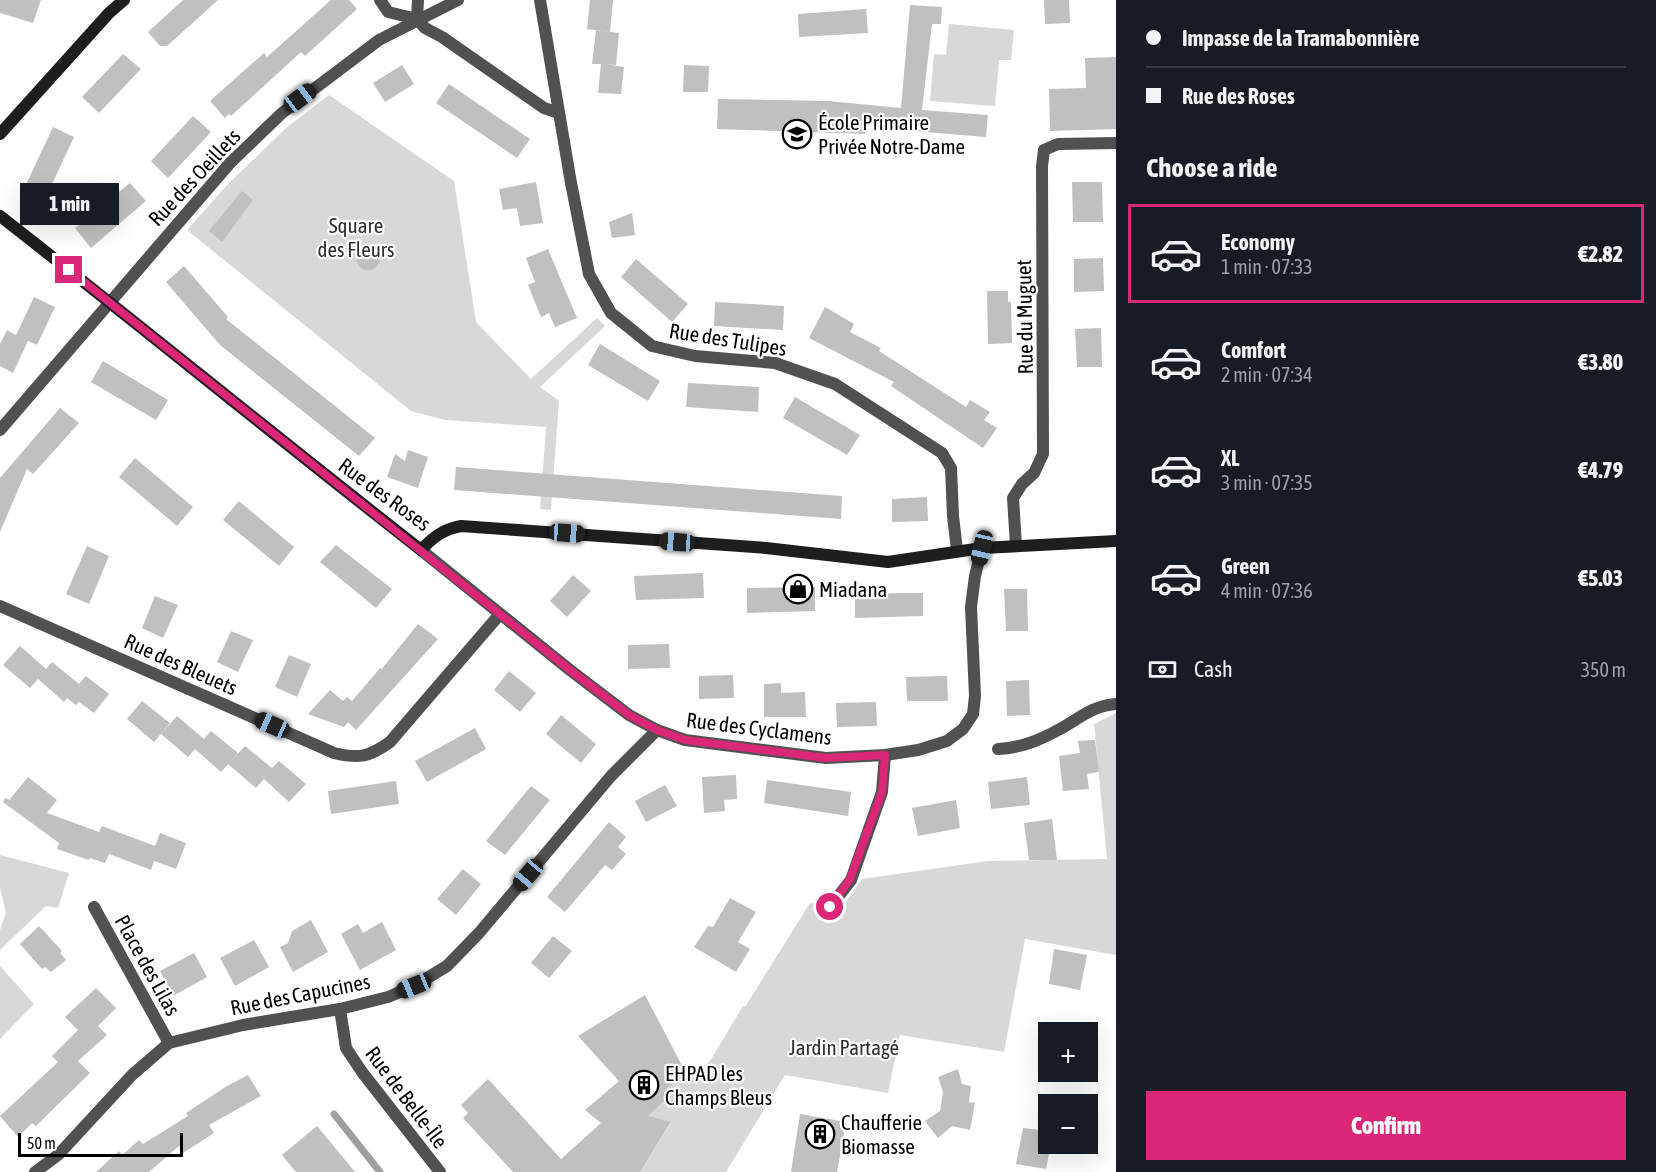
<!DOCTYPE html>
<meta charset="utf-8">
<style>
:root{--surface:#171b24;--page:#242831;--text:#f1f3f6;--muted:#9ea1a6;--line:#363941;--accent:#db2777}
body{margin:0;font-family:"Asap Condensed",sans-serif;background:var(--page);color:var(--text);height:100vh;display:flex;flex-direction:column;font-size:22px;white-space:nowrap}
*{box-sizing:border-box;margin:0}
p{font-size:20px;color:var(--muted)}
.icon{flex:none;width:33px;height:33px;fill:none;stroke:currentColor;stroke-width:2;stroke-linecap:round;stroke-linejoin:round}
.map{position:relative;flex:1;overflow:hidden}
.details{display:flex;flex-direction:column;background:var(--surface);width:540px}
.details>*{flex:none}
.top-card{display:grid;align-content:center;height:132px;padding:0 30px;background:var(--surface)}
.buttons{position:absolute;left:1038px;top:1022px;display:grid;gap:12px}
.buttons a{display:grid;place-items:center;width:60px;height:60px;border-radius:0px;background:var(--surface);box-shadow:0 6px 24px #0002;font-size:30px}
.scale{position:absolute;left:18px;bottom:15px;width:165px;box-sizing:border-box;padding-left:6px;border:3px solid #000;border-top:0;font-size:16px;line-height:21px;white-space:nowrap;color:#000;-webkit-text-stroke:4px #fff;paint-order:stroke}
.end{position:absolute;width:27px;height:27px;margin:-14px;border:8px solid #db2777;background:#fff;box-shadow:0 0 0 3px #fff}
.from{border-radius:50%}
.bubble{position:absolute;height:42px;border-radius:0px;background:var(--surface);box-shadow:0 6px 24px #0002;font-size:20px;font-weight:800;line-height:42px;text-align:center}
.car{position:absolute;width:18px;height:36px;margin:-18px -9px;border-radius:8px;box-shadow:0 0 4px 2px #0007;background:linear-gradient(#222 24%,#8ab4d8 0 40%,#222 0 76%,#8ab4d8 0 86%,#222 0)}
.top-card b{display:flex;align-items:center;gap:21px;height:57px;font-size:22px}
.top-card b+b{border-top:2px solid var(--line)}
.top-card i{width:15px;height:15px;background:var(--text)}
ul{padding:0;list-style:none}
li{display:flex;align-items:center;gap:18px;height:99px;margin:0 12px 9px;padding:0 18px;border:3px solid transparent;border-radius:0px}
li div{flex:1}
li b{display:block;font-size:22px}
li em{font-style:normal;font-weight:800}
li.selected{border-color:var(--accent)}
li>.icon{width:54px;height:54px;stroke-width:1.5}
h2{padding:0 30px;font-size:27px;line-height:72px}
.pay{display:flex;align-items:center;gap:15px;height:66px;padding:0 30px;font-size:22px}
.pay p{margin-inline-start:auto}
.action{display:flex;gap:12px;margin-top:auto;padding:12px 30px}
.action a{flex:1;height:69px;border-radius:0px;background:var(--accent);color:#fff;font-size:24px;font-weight:800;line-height:69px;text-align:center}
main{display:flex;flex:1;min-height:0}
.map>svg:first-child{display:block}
.green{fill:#d8d8d8}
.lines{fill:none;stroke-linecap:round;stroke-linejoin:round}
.stream{stroke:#9f9f9f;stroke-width:7}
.building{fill:#c0c0c0}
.street{stroke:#515151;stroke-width:12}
.secondary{stroke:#1e1e1e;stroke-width:12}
.route{stroke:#db2777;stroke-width:8}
.labels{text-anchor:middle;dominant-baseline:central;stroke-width:4.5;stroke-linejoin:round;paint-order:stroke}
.poi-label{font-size:21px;fill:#000;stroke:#fff;text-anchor:start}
.street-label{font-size:21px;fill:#000;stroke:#fff}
.park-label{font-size:21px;fill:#2f2f2f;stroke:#fff}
</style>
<main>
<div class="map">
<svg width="1116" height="1172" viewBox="0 0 1116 1172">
<rect width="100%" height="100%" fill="#fff"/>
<!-- green -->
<g class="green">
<polygon points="949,24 1014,30 1011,60 999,60 995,106 930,101 934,54 946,55"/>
<polygon points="329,95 454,181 476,322 531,379 597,318 605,326 540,387 559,401 551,510 540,509 546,427 445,420 411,411 187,230 227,185 286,128"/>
<polygon points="1116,713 1116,955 1025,939 1004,1052 900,1035 888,1093 785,1075 726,1172 640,1172 671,1123 643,1120 673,1093 668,1087 694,1075 710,1061 743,1006 745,1007 810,903 826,904 836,908 845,903 862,879 988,861 1107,859 1094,724"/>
<polygon points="0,855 69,873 58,908 46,906 0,950 0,930 6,913 0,888"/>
<polygon points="0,966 34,1004 0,1039"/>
</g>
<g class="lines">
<!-- stream -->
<polyline class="stream" points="334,1114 380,1172"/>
</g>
<!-- building -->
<g class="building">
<polygon points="0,0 41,0 33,23 0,13"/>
<polygon points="183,0 218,0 167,46 160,46 148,32"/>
<polygon points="331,0 349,0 357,9 305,56 301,52 231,116 229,114 225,118 210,101 264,53 267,57"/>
<polygon points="590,0 613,0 610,32 587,29"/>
<polygon points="1044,0 1069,0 1070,23 1045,24"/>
<polygon points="910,5 942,7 941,24 932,24 922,110 988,115 986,137 913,131 913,127 867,124 866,134 717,129 718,99 828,101 901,108"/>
<polygon points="866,9 868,33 799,37 798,14"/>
<polygon points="596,30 619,33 616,65 606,64 624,67 621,94 598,93 601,64 592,64"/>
<polygon points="123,54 141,69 99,113 82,97"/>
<polygon points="1116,57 1116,129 1050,131 1049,89 1086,88 1085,58"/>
<polygon points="402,65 414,84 385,102 373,83"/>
<polygon points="684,65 709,66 708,92 683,92"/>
<polygon points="449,84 530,139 517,158 436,103"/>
<polygon points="193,116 211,132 168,178 151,161"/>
<polygon points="53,127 74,137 45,199 24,189"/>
<polygon points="536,182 543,223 520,226 517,208 503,210 499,189"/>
<polygon points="1072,182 1102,182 1103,222 1073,222"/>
<polygon points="130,183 146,201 91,248 75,228"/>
<polygon points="242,191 253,200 222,242 209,231"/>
<polygon points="632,213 635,235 612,238 609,222"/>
<circle cx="368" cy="258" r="12"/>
<polygon points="548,249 577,318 555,327 549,313 541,317 528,285 535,282 526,258"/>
<polygon points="1103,258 1104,291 1074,292 1074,259"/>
<polygon points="636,259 688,304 672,322 621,277"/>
<polygon points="184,266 228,317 226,319 375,438 359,456 220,345 166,282"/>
<polygon points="987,291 1008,291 1008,302 1011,302 1012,343 988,344"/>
<polygon points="34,297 55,307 37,345 24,339 28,341 13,373 0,366 0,344 7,330 16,335"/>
<polygon points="715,302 784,306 783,330 714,326"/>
<polygon points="825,307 854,324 850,332 881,348 879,351 966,407 970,400 990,412 984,420 997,428 983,448 891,386 894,382 809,338"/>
<polygon points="1101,328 1102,367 1077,367 1075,329"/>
<polygon points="600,344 660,381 648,401 588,365"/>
<polygon points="103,361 168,400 156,420 91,382"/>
<polygon points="688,383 759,387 758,412 686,407"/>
<polygon points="795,397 860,435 847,455 783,418"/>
<polygon points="60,408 79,423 33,474 27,469 0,532 0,478"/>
<polygon points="408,450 428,457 418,488 387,477 395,454 405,461"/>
<polygon points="135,458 193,507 177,526 119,477"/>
<polygon points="456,467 842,496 841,519 454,490"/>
<polygon points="927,497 928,521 892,522 892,499"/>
<polygon points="239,501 294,547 279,566 223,520"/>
<polygon points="336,545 392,589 376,608 320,562"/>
<polygon points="87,546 109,556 89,604 66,594"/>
<polygon points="703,573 704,598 636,600 634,576"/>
<polygon points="573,575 591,591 567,617 550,601"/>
<polygon points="815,587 815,611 747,613 747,588"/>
<polygon points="1004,589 1027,589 1028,631 1006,631"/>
<polygon points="905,593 923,593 923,616 855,618 855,594"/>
<polygon points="155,596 178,605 163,638 142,628"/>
<polygon points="418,624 438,639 356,730 348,722 344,727 308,714 330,690 343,701 347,697 352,701 381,667 381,670"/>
<polygon points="231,631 253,640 238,672 217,662"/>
<polygon points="669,644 670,668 628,669 628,645"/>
<polygon points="20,646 46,669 52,662 79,684 86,676 109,694 94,713 79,702 76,705 67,698 64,702 38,679 30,688 3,665"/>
<polygon points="289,655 311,664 297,697 275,687"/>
<polygon points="509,671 536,693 520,712 494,690"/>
<polygon points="733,675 734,698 699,699 699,676"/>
<polygon points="947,676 948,701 907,701 906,677"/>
<polygon points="1029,680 1030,715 1007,716 1006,681"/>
<polygon points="781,683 781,693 805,692 806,717 764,717 764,684"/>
<polygon points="142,701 170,723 154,742 127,719"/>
<polygon points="876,702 877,726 837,727 836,703"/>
<polygon points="561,715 596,744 581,763 546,734"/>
<polygon points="177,716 204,739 211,731 238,753 221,772 195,749 188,757 161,734"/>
<polygon points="475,728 486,749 427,782 415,761"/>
<polygon points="1095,740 1099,772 1087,774 1089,789 1063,791 1059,756 1080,753 1078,741"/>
<polygon points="245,746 272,768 279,761 306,784 289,802 264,779 256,788 228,764"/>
<polygon points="736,775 737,799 724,800 725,811 704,813 702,777"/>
<polygon points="28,777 57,800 47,813 99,832 102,826 155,846 160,833 186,843 176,869 154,861 151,870 109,854 105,863 90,858 89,860 57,849 59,843 3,802 5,798 11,800 10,799"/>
<polygon points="1027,777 1030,805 991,809 988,782"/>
<polygon points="767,780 851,792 848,816 764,803"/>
<polygon points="396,781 399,804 331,814 328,791"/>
<polygon points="665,785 677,806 646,822 635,801"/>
<polygon points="531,786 550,800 505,855 486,841"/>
<polygon points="956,800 960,828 918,836 912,808"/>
<polygon points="1052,819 1057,860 1029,860 1024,823"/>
<polygon points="609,822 626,837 618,847 626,854 612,870 605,865 565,912 547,897"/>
<polygon points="463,869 481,884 456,915 437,899"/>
<polygon points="730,898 756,912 738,942 750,949 736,972 694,947 708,926 713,927"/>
<polygon points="311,920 328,952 293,972 280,947 288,943 292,931"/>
<polygon points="382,922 396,950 360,970 341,934 358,924 363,933"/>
<polygon points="39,926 62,951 60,953 66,960 51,972 45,967 42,969 20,944"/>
<polygon points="553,936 572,951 549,978 531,963"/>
<polygon points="254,940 269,967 235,986 220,958"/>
<polygon points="1054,949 1087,955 1080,990 1049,984"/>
<polygon points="194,953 207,977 173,996 160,971"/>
<polygon points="96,988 116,1008 98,1026 107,1035 78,1061 90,1073 36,1126 32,1123 18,1137 0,1116 58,1062 52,1056 78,1030 65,1017"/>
<polygon points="645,995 688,1077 668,1087 673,1093 648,1116 671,1122 640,1172 513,1172 463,1118 468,1113 461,1105 488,1079 561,1159 601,1123 585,1110 619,1081 578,1036"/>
<polygon points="958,1069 962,1084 971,1086 969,1102 975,1103 970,1130 952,1126 938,1138 925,1121 940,1111 943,1092 938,1077"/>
<polygon points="248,1075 261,1096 209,1125 214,1133 183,1153 179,1146 149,1172 96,1172 119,1151 122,1155 139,1140 143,1144 188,1116 186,1113 227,1086"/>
<polygon points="800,1114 846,1122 837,1172 791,1172"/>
<polygon points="317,1126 355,1172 296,1172 282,1155"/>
<polygon points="1023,1128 1048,1131 1048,1143 1051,1143 1046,1169 1016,1164"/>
</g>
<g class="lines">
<!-- street -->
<g class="street">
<polyline points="380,0 388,12 417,19 425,28 442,37 544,108 559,113"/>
<polyline points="540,0 571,183 589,274 611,313 652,346 695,356 775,363 835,384 942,453 951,468 953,516 957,550"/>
<polyline points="417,19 418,0"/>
<polyline points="0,430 230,163 282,113 379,40 458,0"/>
<polyline points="1016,546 1013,498 1022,484 1034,473 1043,454 1042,166 1044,150 1058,144 1116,143"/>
<polyline points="421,550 570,670 629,715 657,730 685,740 826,758 885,755 918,750 947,741 963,729 973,714 975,696 971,607 975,576 982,548"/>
<path d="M0,606L334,753C359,759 369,757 390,742L500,614"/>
<path d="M998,749C1021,748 1040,740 1060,729C1080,718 1092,706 1116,704"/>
<polyline points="94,907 169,1043"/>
<polyline points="830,907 851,880 882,792 885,755"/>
<polyline points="340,1009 346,1048 362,1072 440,1172"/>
<polyline points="35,1172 58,1155 132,1075 169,1043 243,1025 340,1009 388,997 414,986 447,966 479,933 611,776 657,730"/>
</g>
<!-- secondary -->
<g class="secondary">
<polyline points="0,134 109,13 124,0"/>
<path d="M0,216C141,326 280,440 421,550C433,537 444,529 461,526L766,548L888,562L982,548L1116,541"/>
</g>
</g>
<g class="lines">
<!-- route -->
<polyline class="route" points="69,270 570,670 629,715 657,730 685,740 826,758 885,755 882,792 850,879 830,907"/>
</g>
<!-- icons -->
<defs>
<g id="school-ring" transform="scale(1.5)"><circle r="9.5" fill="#fff" stroke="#000" stroke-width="1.5"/><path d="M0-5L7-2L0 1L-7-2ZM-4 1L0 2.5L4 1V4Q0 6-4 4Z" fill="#000"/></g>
<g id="shop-ring" transform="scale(1.5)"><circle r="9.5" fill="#fff" stroke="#000" stroke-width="1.5"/><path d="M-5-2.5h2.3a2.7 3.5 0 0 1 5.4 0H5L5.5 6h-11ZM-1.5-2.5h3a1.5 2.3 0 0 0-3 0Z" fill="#000"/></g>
<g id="building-ring" transform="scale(1.5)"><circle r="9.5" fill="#fff" stroke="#000" stroke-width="1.5"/><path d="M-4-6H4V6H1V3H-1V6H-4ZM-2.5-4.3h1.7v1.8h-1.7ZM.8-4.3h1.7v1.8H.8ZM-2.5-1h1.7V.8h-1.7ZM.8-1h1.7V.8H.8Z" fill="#000"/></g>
</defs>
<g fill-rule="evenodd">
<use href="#school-ring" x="797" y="134"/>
<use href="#shop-ring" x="798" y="589"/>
<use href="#building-ring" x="644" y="1085"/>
<use href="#building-ring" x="820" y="1134"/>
</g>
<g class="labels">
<!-- poi labels -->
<g class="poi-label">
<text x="818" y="122">École Primaire<tspan x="818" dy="24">Privée Notre-Dame</tspan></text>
<text x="819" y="589">Miadana</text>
<text x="665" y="1073">EHPAD les<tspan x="665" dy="24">Champs Bleus</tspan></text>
<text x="841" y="1122">Chaufferie<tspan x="841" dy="24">Biomasse</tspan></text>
</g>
<!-- street labels -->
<g class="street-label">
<text transform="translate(194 177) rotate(-47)">Rue des Oeillets</text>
<text transform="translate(1024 317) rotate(-91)">Rue du Muguet</text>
<text transform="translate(728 339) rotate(9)">Rue des Tulipes</text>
<text transform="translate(385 494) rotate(36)">Rue des Roses</text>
<text transform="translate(181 664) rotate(24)">Rue des Bleuets</text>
<text transform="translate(759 728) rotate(7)">Rue des Cyclamens</text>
<text transform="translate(148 965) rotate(61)">Place des Lilas</text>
<text transform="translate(300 994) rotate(-11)">Rue des Capucines</text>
<text transform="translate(407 1097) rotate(53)">Rue de Belle-Île</text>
</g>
<!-- park labels -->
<g class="park-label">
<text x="356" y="225">Square<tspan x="356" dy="24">des Fleurs</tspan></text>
<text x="844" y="1047">Jardin Partagé</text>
</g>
</g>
</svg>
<div class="buttons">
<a>+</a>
<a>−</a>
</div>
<div class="scale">50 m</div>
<i class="end from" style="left:830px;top:907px"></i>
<i class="end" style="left:69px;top:270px"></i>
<div class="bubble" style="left:20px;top:183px;width:99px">1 min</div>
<i class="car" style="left:300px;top:98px;rotate:53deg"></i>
<i class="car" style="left:567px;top:533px;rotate:94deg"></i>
<i class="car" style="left:677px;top:542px;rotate:274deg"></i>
<i class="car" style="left:982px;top:548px;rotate:193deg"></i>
<i class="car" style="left:272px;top:725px;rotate:294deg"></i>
<i class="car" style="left:528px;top:875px;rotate:220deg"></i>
<i class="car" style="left:414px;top:986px;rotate:248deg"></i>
</div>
<section class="details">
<div class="top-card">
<b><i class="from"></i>Impasse de la Tramabonnière</b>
<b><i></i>Rue des Roses</b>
</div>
<h2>Choose a ride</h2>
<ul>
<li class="selected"><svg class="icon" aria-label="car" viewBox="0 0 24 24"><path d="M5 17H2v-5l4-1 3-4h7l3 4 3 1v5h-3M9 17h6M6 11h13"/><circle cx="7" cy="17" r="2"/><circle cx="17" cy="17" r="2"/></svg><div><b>Economy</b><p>1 min · 07:33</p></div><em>€2.82</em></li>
<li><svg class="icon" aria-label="car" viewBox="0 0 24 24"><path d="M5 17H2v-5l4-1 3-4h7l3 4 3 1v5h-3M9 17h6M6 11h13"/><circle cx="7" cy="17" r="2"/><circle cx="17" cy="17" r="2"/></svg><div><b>Comfort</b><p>2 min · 07:34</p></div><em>€3.80</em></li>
<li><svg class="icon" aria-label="car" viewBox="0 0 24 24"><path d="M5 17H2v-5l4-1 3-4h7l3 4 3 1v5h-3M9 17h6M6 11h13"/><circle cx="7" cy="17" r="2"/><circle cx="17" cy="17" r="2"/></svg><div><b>XL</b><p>3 min · 07:35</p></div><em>€4.79</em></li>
<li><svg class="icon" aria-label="car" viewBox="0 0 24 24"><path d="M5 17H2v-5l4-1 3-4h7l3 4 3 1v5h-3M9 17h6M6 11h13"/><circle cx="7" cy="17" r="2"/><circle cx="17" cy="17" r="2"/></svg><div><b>Green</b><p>4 min · 07:36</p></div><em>€5.03</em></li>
</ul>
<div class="pay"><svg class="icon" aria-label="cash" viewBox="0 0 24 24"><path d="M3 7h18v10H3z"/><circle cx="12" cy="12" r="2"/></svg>Cash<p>350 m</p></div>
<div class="action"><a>Confirm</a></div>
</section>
</main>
